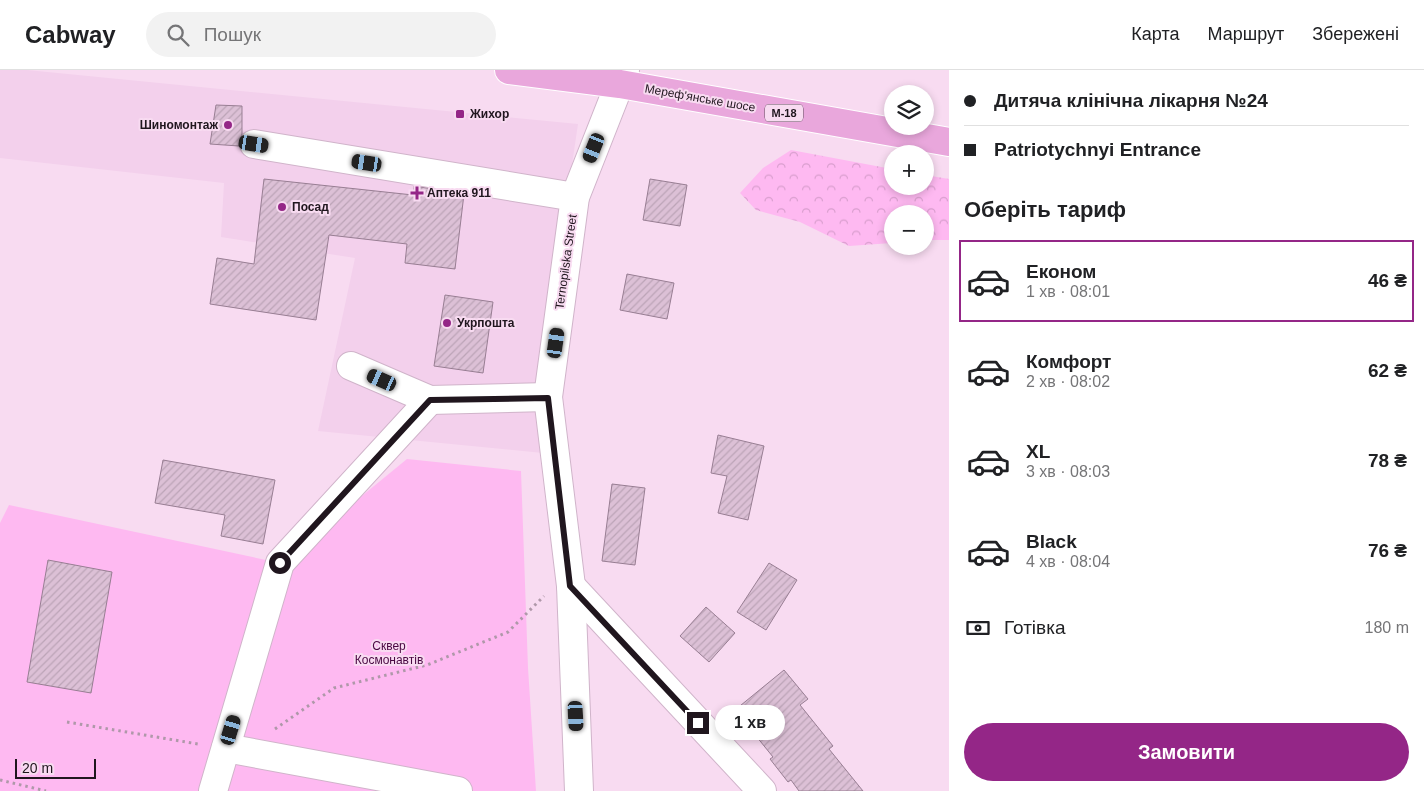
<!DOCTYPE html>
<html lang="uk">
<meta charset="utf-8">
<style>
:root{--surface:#fff;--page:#f2f2f2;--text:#202124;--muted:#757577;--line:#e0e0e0;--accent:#942687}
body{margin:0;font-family:Arial,sans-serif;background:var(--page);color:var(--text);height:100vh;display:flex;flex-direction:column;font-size:19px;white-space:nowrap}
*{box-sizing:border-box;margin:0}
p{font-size:16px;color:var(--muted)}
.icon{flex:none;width:28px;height:28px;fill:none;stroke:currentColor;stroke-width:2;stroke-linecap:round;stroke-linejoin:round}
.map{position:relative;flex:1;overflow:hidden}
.panel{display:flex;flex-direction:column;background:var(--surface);width:475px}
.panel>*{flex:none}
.hud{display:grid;align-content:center;height:110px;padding:0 15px;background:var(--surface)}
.controls{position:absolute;left:884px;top:15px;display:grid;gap:10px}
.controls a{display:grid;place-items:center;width:50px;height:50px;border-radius:50%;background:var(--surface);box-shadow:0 2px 8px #0003;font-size:25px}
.scale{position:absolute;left:15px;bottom:12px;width:81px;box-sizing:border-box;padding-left:5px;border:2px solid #20161e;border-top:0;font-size:14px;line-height:18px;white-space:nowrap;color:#20161e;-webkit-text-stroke:4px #f8dbf1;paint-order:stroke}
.end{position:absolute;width:22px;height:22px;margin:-11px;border:6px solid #20161e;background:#fff;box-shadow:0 0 0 2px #fff}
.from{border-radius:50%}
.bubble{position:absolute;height:35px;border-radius:18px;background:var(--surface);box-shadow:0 2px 8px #0003;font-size:16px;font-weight:700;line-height:35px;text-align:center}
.car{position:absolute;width:15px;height:30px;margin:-15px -8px;border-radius:6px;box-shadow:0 0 4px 1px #0007;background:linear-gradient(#222 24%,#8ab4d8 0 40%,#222 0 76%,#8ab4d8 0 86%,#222 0)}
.hud b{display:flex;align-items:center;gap:18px;height:48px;font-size:19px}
.hud b+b{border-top:1px solid var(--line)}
.hud i{width:12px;height:12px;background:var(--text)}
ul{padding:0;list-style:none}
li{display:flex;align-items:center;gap:15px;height:82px;margin:0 10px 8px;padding:0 5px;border:2px solid transparent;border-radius:0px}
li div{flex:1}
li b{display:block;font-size:19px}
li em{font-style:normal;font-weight:700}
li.current{border-color:var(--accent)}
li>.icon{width:45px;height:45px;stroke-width:1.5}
h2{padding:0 15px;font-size:22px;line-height:60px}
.pay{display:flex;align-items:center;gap:12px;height:55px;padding:0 15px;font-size:19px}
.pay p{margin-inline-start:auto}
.cta{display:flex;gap:10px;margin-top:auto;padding:10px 15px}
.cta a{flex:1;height:58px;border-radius:30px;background:var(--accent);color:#fff;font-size:20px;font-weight:700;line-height:58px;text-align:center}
header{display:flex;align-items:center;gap:30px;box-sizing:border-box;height:70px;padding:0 25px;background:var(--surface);border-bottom:1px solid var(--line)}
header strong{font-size:24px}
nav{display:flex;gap:28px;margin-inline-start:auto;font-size:18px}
.search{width:350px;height:45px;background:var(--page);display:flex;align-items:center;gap:12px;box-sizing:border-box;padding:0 18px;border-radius:28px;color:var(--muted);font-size:19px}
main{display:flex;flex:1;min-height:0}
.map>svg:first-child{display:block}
.built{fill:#f3d0ec}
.forest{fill:url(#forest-crowns)}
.green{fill:#feb9f1}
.building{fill:url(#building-hatch);stroke:#987e93}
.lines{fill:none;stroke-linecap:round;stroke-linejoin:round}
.minor-casing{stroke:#d0b4ca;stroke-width:30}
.highway-casing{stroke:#fff;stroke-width:30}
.path{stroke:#af98a9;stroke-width:3;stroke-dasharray:2.5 4;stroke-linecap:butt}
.minor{stroke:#fff;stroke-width:28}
.highway{stroke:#e9a7dc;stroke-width:28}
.route{stroke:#20161e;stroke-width:6}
.poi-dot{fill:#942687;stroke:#f8dbf1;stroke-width:2}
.labels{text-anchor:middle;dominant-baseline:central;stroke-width:4;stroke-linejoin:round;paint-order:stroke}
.shield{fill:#f8dbf1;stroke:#61515d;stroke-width:1}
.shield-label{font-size:11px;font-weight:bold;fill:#20161e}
.street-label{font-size:12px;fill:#20161e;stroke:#f8dbf1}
.poi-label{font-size:12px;font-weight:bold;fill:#20161e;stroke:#f8dbf1;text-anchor:start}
.park-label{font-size:12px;fill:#4a0943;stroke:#f8dbf1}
</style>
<header>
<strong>Cabway</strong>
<div class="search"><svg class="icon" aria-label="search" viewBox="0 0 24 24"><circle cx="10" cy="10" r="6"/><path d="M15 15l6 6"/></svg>Пошук</div>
<nav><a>Карта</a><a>Маршрут</a><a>Збережені</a></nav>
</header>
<main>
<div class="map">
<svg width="949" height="721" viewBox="0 0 949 721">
<defs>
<pattern id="forest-crowns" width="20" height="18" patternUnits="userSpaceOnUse" patternTransform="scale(1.25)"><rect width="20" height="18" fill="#feb9f1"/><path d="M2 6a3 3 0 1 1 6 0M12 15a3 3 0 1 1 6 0" fill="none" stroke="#d99ece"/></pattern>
<pattern id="building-hatch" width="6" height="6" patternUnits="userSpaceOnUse" patternTransform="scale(1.25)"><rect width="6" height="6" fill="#dcc0d6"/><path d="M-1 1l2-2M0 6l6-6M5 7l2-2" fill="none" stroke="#bca4b7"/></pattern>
</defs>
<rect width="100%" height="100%" fill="#f8dbf1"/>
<!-- built -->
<polygon class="built" points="0,0 27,0 578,54 539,317 543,383 318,361 355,188 221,167 224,113 0,88"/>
<!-- forest -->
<polygon class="forest" points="791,80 892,99 892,116 925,116 925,105 949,109 949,170 925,170 925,144 892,144 892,173 849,176 800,152 756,140 740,123 763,98"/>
<!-- green -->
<polygon class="green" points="407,389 521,401 528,598 536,721 0,721 0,453 9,435 280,493"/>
<!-- building -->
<g class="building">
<polygon points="216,35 242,36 242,64 239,76 210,74"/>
<polygon points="264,109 413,125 414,116 464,124 455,199 405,193 407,174 329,165 316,250 210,234 217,188 254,194"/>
<polygon points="650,109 687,115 680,156 643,150"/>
<polygon points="627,204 674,213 667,249 620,240"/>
<polygon points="445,225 493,232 483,303 434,296"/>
<polygon points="718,365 764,376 748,450 718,443 727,406 711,403"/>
<polygon points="163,390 275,410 263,474 221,466 225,445 155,433"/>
<polygon points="612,414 645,418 635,495 602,491"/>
<polygon points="48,490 112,502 91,623 27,612"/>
<polygon points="769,493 797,510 766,560 737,542"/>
<polygon points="706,537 735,563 709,592 680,566"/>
<polygon points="784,600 808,629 800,635 833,676 829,679 863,721 799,721 791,710 788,712 770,689 773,687 735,640"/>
</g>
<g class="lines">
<!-- minor casing -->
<g class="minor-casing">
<g id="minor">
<polyline points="254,74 575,127"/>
<polyline points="351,296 430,330 548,327"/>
<polyline points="571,516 762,721"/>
<polyline points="226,678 458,721"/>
<polyline points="213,721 280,493 430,330"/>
<polyline points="579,721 571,516 548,327 575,127 625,0"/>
</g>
</g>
<!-- highway casing -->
<g class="highway-casing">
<polyline id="highway" points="509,0 620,14 949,72"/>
</g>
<!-- path -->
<g class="path">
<polyline points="67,652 198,674"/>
<polyline points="275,659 334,618 427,595 508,562 544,526"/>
<polyline points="0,710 46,721"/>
</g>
<!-- minor -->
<use href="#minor" class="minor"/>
<!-- highway -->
<use href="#highway" class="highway"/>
</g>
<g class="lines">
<!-- route -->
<polyline class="route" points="280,493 430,330 548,328 570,516 698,653"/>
</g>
<!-- markers -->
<g class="poi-dot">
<rect x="455" y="39" width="10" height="10" rx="2.5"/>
<circle cx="228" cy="55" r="5"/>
<path d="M414.5 115.5h5v5h5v5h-5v5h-5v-5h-5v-5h5z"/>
<circle cx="282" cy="137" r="5"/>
<circle cx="447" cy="253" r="5"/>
</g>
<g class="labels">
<!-- shield labels -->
<rect class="shield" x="765" y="34.5" width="38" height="17" rx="4"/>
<g class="shield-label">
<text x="784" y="43">М-18</text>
</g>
<!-- street labels -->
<g class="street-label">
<text transform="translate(700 28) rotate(10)">Мереф'янське шосе</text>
<text transform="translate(566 192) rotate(-82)">Ternopilska Street</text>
</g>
<!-- poi labels -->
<g class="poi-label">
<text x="470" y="44">Жихор</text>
<text x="218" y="55" text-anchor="end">Шиномонтаж</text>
<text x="427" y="123">Аптека 911</text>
<text x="292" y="137">Посад</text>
<text x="457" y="253">Укрпошта</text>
</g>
<!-- park labels -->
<g class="park-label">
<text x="389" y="576">Сквер<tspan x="389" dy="14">Космонавтів</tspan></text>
</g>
</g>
</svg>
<div class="controls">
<a><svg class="icon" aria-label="layers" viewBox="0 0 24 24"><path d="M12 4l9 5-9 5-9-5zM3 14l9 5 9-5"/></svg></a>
<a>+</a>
<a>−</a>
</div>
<div class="scale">20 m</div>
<i class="end from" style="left:280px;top:493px"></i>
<i class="end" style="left:698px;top:653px"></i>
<div class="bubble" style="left:715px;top:635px;width:70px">1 хв</div>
<i class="car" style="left:254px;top:74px;rotate:99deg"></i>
<i class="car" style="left:594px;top:78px;rotate:202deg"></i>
<i class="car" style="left:367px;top:93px;rotate:279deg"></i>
<i class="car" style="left:556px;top:273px;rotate:8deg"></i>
<i class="car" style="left:382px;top:310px;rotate:294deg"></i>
<i class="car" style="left:576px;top:646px;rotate:177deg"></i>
<i class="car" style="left:231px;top:660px;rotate:17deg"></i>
</div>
<section class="panel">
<div class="hud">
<b><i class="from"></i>Дитяча клінічна лікарня №24</b>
<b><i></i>Patriotychnyi Entrance</b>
</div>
<h2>Оберіть тариф</h2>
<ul>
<li class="current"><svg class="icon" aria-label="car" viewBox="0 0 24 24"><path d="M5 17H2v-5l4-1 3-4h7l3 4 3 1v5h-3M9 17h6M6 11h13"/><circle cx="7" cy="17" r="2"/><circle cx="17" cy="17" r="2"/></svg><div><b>Економ</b><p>1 хв · 08:01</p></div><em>46 ₴</em></li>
<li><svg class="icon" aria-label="car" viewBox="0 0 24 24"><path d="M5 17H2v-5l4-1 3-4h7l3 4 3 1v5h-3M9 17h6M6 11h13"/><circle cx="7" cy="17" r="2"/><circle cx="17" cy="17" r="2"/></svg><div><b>Комфорт</b><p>2 хв · 08:02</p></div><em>62 ₴</em></li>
<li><svg class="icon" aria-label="car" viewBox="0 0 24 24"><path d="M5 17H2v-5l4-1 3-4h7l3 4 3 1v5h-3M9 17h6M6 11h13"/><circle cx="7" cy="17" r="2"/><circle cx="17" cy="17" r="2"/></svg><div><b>XL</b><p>3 хв · 08:03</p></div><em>78 ₴</em></li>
<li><svg class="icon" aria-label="car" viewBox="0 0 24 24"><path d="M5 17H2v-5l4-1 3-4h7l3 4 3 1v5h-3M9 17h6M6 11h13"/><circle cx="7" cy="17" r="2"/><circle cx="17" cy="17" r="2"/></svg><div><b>Black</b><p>4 хв · 08:04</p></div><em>76 ₴</em></li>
</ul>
<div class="pay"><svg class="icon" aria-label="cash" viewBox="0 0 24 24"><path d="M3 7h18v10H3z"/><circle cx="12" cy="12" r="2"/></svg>Готівка<p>180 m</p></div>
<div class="cta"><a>Замовити</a></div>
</section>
</main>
